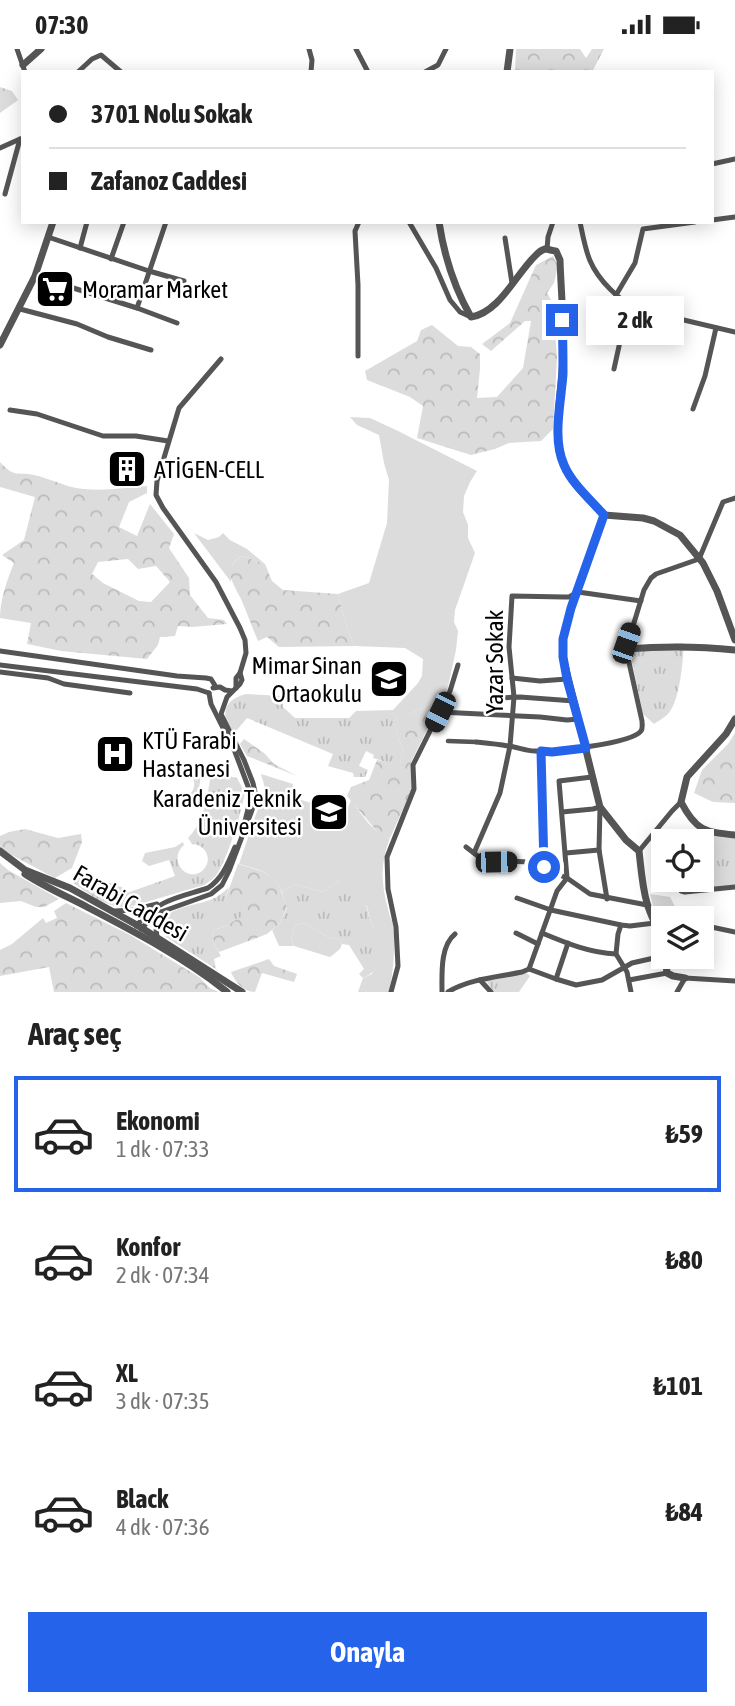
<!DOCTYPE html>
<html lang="tr">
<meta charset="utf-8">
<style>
:root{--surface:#fff;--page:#f6f6f6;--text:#222;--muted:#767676;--line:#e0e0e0;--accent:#2563eb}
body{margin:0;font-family:"Asap Condensed",sans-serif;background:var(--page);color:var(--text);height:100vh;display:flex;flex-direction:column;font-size:26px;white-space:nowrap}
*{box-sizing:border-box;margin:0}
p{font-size:23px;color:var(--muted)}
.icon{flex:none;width:38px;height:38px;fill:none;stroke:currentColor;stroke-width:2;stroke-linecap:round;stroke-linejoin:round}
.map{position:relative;height:943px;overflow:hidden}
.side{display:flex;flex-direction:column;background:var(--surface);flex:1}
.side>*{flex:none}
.guide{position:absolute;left:21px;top:21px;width:693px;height:154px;border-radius:0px;box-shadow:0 4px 18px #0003;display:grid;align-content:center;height:154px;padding:0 28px;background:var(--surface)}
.tools{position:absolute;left:651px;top:780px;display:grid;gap:14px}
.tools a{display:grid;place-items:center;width:63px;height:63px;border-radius:0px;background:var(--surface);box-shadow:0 4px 18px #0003;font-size:35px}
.end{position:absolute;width:32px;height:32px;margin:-16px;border:9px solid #2563eb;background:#fff;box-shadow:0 0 0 4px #fff}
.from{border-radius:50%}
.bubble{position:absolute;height:49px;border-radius:0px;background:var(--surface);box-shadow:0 4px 18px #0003;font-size:23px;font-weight:700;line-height:49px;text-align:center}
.car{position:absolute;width:21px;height:42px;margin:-21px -10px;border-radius:9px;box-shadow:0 0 5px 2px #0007;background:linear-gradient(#222 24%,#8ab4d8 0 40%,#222 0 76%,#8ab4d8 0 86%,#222 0)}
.guide b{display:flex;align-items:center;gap:24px;height:66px;font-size:26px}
.guide b+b{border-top:2px solid var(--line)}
.guide i{width:18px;height:18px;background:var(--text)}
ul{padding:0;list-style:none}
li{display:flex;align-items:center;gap:21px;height:116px;margin:0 14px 10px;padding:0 14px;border:4px solid transparent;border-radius:0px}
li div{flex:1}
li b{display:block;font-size:26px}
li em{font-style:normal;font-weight:700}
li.on{border-color:var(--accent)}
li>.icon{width:63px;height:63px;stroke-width:1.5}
h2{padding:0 28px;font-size:32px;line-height:84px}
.primary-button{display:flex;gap:14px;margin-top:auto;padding:14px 28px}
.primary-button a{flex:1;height:80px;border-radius:0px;background:var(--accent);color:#fff;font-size:28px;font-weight:700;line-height:80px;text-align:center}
.status{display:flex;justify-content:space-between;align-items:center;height:49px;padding:0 35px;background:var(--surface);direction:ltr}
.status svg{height:19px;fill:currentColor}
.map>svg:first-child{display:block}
.grass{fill:#dcdcdc}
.forest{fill:url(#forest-crowns);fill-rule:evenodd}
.park{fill:url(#park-tufts)}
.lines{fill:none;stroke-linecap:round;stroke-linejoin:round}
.pedestrian{stroke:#555;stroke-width:4.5}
.minor{stroke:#555;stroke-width:5}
.tertiary{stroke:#555;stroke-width:7}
.route{stroke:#2563eb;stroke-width:9}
.labels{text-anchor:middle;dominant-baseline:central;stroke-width:5;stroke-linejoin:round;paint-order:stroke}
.poi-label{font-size:24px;fill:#000;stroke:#fff;text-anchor:start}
.street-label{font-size:24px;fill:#000;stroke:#fff}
</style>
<div class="status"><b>07:30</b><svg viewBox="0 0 49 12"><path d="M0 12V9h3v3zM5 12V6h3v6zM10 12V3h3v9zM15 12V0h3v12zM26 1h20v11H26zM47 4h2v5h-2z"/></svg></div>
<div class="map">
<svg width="735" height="943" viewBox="0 0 735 943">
<defs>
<pattern id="forest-crowns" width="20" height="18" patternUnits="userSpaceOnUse" patternTransform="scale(1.75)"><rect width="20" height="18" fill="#dcdcdc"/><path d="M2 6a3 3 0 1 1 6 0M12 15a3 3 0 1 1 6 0" fill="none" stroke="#bbb"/></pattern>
<pattern id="park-tufts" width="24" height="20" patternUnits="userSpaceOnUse" patternTransform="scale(1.75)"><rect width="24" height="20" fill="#dcdcdc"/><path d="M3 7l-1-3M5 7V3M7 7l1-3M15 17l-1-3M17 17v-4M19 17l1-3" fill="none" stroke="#bbb"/></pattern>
</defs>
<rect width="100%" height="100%" fill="#fff"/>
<!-- grass -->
<g class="grass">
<polygon points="350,368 370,369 396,381 477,422 470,433 464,447 463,463 468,476 468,489 475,504 455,561 454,573 458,582 456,601 449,633 432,654 413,663 399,673 393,664 393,661 418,634 422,627 423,610 405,599 355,597 347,579 338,545 369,534 387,474 389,431 384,414 379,386 357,376"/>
<path d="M194,484L208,491L219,488L223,484L230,491L247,500L265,515L242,507C229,514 231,520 231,533Z"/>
<path d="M179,715L201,721L200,733L196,755L176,751C201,747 199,725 179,715Z"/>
<path d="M261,725L293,735L291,748L346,764L351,751C362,765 372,784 390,789C380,815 381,834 388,860C389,866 392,871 393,876C396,892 393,927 389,943H358L363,929L372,925L382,894L371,874L367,857L339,832L323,843L294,835L282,843C272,822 260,821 239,815L265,739Z"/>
<path d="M305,874L329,889L338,890L342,895L340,900L330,908L294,897C289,889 293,883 296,876Z"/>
</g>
<!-- forest -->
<g class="forest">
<polygon points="516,0 580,0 586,9 592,0 604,0 592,23 515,23"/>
<polygon points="0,38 12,42 18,51 0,64"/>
<polygon points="553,207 558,217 554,234 547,244 553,254 557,309 553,380 541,392 509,394 495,400 471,406 417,389 423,357 410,348 367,331 365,322 417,292 421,281 432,276 458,297 471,298 480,305 480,320 477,349 497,348 523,319 531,272 525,272 491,302 482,295 510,274 536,216"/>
<path d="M0,413C16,430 16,422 34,426C48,429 62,436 76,439C100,443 124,439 147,437V444L129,453L119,478L137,487L150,455L174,485L169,499L189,529L190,546L208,569L224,571L227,575L192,578L178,577L175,587L160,588L158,596L147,610L61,602L27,595L31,574L0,569C0,551 7,531 14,514L2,506L24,491L35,448L0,438ZM128,510L138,520L156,517L170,533L151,553L139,552L103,534L92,525L98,513Z"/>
<path d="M242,507L265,515L272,532L283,541L338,545L347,579L355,597L279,598L267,588L258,592C252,578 247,564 241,550C233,534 221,519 242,507Z"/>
<polygon points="449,633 447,641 411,713 412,740 390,789 380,786 347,747 351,738 369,731 377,711 400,715 403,701 396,683 398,673 413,663 432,654"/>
<polygon points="735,684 735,754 713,753 694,744 702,721 728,695"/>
<polygon points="244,690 264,704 274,715 297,727 247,707 240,695"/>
<polygon points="25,780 58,789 81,785 82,793 72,819 55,829 4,802 0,797 0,787 9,783"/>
<polygon points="0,814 8,821 59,850 44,858 36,858 21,852 0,854"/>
<path d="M238,815C272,825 276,824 287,858L280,874L267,885L219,903L214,895L212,882L228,876L229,856L225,851Z"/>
<polygon points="66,854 130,886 199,928 210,939 219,943 54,943 49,918 0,927 0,901 12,895 43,869 46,874 57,869 54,862"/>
<path d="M269,910L274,917L297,925L294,933L262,924L255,943C243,943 235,933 231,923Z"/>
</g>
<!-- park -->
<g class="park">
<path d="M684,594C683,612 680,652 668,665C664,669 658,672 654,675L643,665L629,599Z"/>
<path d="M246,645L283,647V658L295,669H349L356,662L393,661V664L399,673L396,683L403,701L400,716L389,714L373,709L374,706L366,702L359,717L368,721L365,728H354L353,724L328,717L333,705L247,669L237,681H230C220,662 226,650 246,645Z"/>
<path d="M214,724L237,729L245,744C240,767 229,806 217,825C213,830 209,833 204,836L129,858H117L98,851L73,834L79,827L101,831L102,833L116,835V837L122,838L124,845L175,827L169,811L149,817L142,812L145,804L175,798L183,793L184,796C167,811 187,834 202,822C214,812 206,795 192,795L188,789C205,772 207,748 211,725Z"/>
<polygon points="698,783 735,789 735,840 722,841 703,838 684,846 679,842 678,831 702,831 702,793 691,793"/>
<path d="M339,832C347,837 358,841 362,848C368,856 368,866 371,874C374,881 380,887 383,894C389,910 376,923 363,929L359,925L364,920L349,896L342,895L338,890L329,889L305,874L296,876C293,883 289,889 294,897H279L272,881L280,874L287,859L282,843L294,835L323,843Z"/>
<path d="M229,838L225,851L229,856L236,850L240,852L242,867L228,876L212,882L214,895L221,907L214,910L216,920L166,888C148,860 195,857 210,851C218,848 224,843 229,838Z"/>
<polygon points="650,845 670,848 680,867 680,870 663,870 663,885 660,885"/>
<polygon points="524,922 530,927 519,943 494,943 484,929"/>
</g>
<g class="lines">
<!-- pedestrian -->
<polyline class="pedestrian" points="448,692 476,693"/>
<!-- minor -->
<g class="minor">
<polyline points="17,0 25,23"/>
<polyline points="309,0 312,11 311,23"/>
<polyline points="356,0 368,23"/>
<polyline points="78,23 92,10 101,6 121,23"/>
<polyline points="425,23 438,16 446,0"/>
<polyline points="0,99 20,90"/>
<polyline points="712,115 735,110"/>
<polyline points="5,145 20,90"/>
<polyline points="712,171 735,168"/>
<polyline points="409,173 436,219 450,251 460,263 471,268"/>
<path d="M580,173C586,202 588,218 610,240C618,248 626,255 637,260L735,283"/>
<polyline points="48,188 149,222 184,232"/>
<polyline points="505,189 512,234"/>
<polyline points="80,199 87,173"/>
<polyline points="547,200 548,188 553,173"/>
<polyline points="111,210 124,173"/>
<polyline points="35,227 137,259 177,274"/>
<polyline points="616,246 635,214 643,180 695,173"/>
<polyline points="137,259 166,173"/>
<polyline points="20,260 77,275 108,288 151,301"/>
<polyline points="358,307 358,236 355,182 359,173"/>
<polyline points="221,310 179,359 157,432 156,446 163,459 216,533 240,579 245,591 246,604 240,624 236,629 236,639"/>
<polyline points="614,320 628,256"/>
<polyline points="693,360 705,327 716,279"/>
<polyline points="10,361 37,365 103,387 136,387 168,392"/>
<polyline points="0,602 177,627 206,629 211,630 216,638"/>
<polyline points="0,616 197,640 209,644"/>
<polyline points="0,623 48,629 64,635 130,644"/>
<polyline points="512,629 540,632 567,630"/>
<polyline points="213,639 220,638 225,641 232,642"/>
<polyline points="209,644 211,655 235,703 249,740 249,756 245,772"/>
<polyline points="498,649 520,648 574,652"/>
<polyline points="440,663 540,668 567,671 579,670"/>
<path d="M476,693C486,694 497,695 508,697C517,698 526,702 535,702C552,703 631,695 641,682C643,679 642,676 642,672L626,600L644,541L651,529L656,525L699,510L723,453L735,449"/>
<polyline points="541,702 544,818"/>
<polyline points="562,763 593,760 600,758 599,801 607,850"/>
<polyline points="692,793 700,779"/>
<polyline points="466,798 483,811 528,813 567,829 590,845 647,856"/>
<polyline points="639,802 672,762 681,753"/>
<polyline points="474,804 500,744 510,697 514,648 509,598 512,547 564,548 569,548 578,543 641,552"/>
<polyline points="566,804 599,801"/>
<polyline points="679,831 681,842 685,843 735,838"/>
<polyline points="517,849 551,861 621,876 630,877 663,873"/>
<polyline points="115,862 133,861 157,855"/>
<polyline points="702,876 735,883"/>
<path d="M136,877C159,850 177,849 208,839C223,829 228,814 235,798"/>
<polyline points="141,880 153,867 160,863"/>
<polyline points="516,884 538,895"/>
<path d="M542,884C566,894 590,904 616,905L627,923L631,943"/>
<polyline points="157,888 156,879 161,863 211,845 222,836 229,822 252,761 255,743 253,734 244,711 221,665 227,648 240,635 242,631 240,624"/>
<polyline points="616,905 618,885 621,876"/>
<polyline points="529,920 556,930 576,936 602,931 632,914 663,907"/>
<polyline points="556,930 568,894"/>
<polyline points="480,931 491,943"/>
<polyline points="629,931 667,924"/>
<polyline points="391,943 398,917 396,878 388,840 387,808 414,740 413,716 450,642 458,616"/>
<path d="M442,943C442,925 440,897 455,885"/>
<path d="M448,943C469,930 498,928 522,923L529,920L557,842L567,829L559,732L592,728"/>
<polyline points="677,943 685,929 735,932"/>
</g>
<!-- tertiary -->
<g class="tertiary">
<polyline points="23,16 41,0"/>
<polyline points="507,23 510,0"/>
<path d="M439,173C444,206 455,240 471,268C499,264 516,225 536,206C539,203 541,201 545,200C548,200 553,202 556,202L560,211C561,241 564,272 563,303C563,336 551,385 564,416C571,435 590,451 604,466L643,469L654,472L680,486L703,514L717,542L735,591"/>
<polyline points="0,296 35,227 53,173"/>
<path d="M604,466L571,559L563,590V608L600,758L626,791L639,802C641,819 642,837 647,854C651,869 660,881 663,896"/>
<path d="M626,600C663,597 698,597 735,601"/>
<path d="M735,670L726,685L687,728L681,753C696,782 705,783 735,786"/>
<polyline points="0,802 25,821 70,839 137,876 242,943"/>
<path d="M25,825C45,838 66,847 87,858C133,882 187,910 227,943"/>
<polyline points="665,908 667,924 673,927 685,929"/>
</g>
</g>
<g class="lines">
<!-- route -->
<path class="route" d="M544,818L541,702L552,703L586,699L567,630L563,608V590L571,559L604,466C591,451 572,435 564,416C552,389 561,354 563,325C563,307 563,289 562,271"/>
</g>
<!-- icons -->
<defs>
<g id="supermarket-square" transform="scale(2.0125)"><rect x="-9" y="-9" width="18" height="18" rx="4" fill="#000" stroke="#fff"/><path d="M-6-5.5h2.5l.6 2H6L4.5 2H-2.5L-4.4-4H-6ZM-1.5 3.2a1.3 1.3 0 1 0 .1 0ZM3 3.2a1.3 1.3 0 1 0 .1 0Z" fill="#fff"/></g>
<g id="building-square" transform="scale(2.0125)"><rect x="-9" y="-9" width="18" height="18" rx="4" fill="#000" stroke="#fff"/><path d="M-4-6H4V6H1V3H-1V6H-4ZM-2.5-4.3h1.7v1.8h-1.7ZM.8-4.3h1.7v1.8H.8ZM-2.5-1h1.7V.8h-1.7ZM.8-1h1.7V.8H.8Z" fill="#fff"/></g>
<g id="school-square" transform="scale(2.0125)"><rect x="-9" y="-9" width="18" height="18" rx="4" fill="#000" stroke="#fff"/><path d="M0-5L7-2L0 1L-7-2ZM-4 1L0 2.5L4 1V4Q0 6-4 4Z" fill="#fff"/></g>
<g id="hospital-square" transform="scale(2.0125)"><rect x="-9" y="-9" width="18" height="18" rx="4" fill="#000" stroke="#fff"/><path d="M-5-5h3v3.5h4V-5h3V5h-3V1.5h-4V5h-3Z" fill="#fff"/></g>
<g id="university-square" transform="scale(2.0125)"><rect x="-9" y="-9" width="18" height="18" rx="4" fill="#000" stroke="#fff"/><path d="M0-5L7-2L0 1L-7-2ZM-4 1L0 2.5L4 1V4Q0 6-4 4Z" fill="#fff"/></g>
</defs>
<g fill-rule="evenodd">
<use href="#supermarket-square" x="55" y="240"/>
<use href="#building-square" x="127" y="420"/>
<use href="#school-square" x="389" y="630"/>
<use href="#hospital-square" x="115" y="705"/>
<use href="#university-square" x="329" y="763"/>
</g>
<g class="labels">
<!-- poi labels -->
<g class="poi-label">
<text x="82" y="240">Moramar Market</text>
<text x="154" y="420">ATİGEN-CELL</text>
<text x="362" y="616" text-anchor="end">Mimar Sinan<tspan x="362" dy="28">Ortaokulu</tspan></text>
<text x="142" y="691">KTÜ Farabi<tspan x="142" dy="28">Hastanesi</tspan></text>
<text x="302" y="749" text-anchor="end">Karadeniz Teknik<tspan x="302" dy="28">Üniversitesi</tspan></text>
</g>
<!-- street labels -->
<g class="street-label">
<text transform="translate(494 613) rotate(-90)">Yazar Sokak</text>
<text transform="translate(131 854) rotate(30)">Farabi Caddesi</text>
</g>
</g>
</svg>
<div class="tools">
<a><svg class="icon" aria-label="locate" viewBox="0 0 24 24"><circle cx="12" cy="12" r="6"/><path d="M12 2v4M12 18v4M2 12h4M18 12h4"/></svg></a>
<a><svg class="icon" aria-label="layers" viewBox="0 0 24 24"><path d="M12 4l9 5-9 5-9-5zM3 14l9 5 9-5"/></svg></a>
</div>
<i class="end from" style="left:544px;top:818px"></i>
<i class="end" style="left:562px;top:271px"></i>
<div class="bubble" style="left:586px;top:247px;width:98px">2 dk</div>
<i class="car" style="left:626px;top:594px;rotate:19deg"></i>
<i class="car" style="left:440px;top:663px;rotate:206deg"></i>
<i class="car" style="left:496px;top:813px;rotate:89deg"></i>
<div class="guide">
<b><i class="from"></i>3701 Nolu Sokak</b>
<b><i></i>Zafanoz Caddesi</b>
</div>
</div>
<section class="side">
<h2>Araç seç</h2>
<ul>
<li class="on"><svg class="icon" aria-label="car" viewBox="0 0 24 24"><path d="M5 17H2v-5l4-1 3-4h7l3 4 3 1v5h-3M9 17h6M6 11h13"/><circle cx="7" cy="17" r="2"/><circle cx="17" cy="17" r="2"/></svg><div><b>Ekonomi</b><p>1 dk · 07:33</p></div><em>₺59</em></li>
<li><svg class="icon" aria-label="car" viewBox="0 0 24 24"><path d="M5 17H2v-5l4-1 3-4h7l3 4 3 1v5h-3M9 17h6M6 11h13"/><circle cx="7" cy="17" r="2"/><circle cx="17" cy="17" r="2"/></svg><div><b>Konfor</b><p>2 dk · 07:34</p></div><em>₺80</em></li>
<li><svg class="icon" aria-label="car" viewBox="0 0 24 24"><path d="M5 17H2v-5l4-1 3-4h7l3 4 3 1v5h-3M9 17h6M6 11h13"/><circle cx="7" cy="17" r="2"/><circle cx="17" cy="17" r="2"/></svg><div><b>XL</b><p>3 dk · 07:35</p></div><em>₺101</em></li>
<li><svg class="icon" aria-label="car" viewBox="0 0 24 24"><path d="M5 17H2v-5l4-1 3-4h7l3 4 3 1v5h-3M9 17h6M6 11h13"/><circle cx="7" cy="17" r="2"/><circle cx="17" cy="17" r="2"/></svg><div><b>Black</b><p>4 dk · 07:36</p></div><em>₺84</em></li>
</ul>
<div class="primary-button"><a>Onayla</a></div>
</section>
